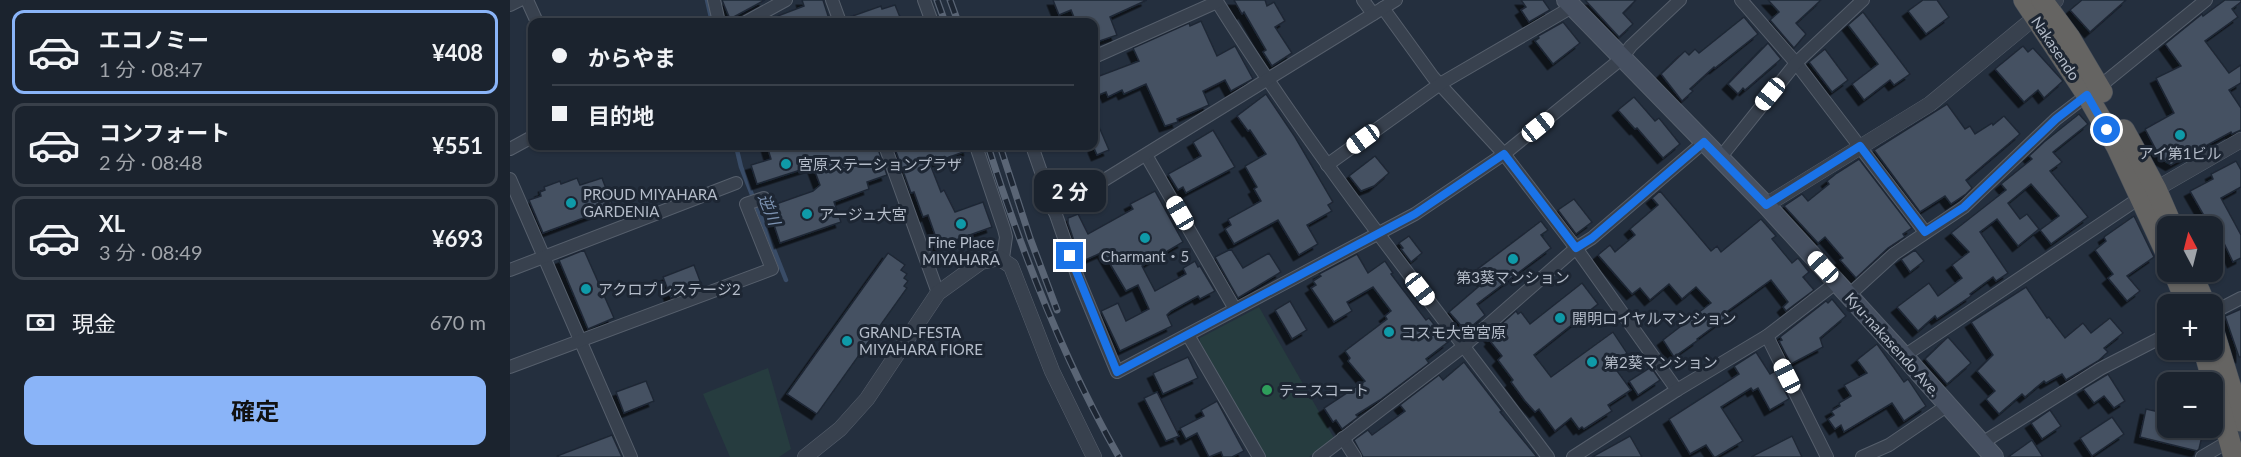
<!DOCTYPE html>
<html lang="ja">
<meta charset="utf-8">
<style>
:root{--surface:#1b232e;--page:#242b36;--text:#f1f3f6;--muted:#a0a4aa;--line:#39404a;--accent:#8ab4f8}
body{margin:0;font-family:Lato,"Noto Sans JP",sans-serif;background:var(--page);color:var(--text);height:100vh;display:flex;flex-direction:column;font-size:22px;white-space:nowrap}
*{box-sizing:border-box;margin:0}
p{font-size:20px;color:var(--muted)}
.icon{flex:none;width:33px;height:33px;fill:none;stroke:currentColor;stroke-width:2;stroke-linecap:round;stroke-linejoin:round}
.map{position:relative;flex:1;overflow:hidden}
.side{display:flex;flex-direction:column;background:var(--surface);width:510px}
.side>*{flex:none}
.top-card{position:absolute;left:18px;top:18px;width:570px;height:132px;border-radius:12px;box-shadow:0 2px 4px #0004,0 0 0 2px var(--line);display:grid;align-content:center;height:132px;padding:0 24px;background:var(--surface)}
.needle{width:39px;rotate:353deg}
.buttons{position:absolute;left:1647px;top:216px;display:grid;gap:12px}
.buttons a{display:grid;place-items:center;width:66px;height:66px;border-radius:12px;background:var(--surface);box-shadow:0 2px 4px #0004,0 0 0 2px var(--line);font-size:30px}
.end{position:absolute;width:27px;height:27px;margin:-14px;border:8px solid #1a73e8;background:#fff;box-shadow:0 0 0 3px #fff}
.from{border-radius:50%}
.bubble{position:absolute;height:42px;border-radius:12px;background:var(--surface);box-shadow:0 2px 4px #0004,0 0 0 2px var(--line);font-size:20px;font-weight:700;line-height:42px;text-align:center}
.car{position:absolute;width:18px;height:36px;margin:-18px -9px;border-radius:8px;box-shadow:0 0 4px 2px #0007;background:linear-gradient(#fff 24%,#345 0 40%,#fff 0 76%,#345 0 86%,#fff 0)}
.top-card b{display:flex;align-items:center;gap:21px;height:57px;font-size:22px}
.top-card b+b{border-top:2px solid var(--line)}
.top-card i{width:15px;height:15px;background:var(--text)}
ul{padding:10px 0 0;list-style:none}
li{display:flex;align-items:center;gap:18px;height:84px;margin:0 12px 9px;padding:0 12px;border:3px solid var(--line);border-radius:12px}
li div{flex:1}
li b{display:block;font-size:22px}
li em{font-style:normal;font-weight:700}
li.active{border-color:var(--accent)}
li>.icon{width:54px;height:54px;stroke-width:1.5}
.pay{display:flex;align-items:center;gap:15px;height:66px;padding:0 24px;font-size:22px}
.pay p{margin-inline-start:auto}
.action{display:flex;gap:12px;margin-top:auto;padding:12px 24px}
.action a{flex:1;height:69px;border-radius:12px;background:var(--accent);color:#111;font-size:24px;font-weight:700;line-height:69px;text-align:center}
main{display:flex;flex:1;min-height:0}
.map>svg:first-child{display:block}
.green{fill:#263c3f}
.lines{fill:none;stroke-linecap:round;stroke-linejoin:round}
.stream{stroke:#394c67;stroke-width:4.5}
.building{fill:#455162;stroke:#1f2835;stroke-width:1.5;filter:url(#shadow)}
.minor-casing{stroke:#565f6c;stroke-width:14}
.tertiary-casing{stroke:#565f6c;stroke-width:16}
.secondary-casing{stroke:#565f6c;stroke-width:20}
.trunk-casing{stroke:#434c59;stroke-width:22}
.minor{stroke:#38414e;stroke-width:12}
.tertiary{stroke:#38414e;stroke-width:15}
.secondary{stroke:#465061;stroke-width:18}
.trunk{stroke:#656462;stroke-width:21}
.rail-casing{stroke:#5a6575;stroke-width:7}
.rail{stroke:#1d2633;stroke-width:4.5;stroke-dasharray:14;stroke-linecap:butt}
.route{stroke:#1a73e8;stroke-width:8}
.culture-dot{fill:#0f9aa8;stroke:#1d2633;stroke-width:2}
.leisure-dot{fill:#2e9e5b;stroke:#1d2633;stroke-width:2}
.labels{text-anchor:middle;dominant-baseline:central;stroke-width:6;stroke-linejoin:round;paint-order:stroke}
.street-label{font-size:15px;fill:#b4bcc9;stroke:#1d2633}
.poi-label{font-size:15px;fill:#b4bcc9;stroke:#1d2633;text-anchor:start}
.water-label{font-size:16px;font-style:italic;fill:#7c92b1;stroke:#1d2633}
</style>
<main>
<section class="side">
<ul>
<li class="active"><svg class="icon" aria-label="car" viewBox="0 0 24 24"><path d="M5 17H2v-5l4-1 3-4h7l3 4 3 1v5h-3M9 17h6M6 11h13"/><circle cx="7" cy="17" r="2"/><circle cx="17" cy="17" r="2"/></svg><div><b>エコノミー</b><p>1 分 · 08:47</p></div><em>¥408</em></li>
<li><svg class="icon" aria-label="car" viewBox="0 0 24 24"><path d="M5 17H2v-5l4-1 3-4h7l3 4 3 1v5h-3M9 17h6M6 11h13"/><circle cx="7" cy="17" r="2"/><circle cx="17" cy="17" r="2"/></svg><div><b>コンフォート</b><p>2 分 · 08:48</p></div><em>¥551</em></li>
<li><svg class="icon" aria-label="car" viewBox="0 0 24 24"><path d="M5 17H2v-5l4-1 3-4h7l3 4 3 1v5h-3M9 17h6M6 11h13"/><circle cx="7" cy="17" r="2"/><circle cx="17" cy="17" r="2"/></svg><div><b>XL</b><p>3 分 · 08:49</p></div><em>¥693</em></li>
</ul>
<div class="pay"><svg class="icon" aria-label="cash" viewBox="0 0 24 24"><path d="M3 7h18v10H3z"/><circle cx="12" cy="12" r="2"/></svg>現金<p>670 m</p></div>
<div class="action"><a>確定</a></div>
</section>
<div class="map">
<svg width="1731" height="457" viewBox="0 0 1731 457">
<defs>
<filter id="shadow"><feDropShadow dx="-5.5" dy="5.5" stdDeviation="0" flood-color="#0009"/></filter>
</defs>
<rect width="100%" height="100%" fill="#242f3e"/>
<!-- green -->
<g class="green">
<polygon points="749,307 824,438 799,457 755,457 690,342 690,338"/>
<polygon points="258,368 281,449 269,457 220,457 193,394"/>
</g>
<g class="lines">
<!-- stream -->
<g class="stream">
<polyline points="197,0 202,22"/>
<polyline points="226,146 231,167 276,280"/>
</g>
</g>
<!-- building -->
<g class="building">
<polygon points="212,0 255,0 220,19"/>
<polygon points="292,0 313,0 320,22 252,22 294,6"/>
<polygon points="543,0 637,0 600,17 607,35 584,43 584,22 566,22 561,10 549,15"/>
<polygon points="724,0 755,0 757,6 764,2 775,21 765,27 782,53 762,66 753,52 756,50 734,12 732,14"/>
<polygon points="1011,0 1033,0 1040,10 1019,22 1011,10 1016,7"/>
<polygon points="1075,0 1126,0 1113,13 1123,24 1109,37"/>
<polygon points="1258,0 1311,0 1286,23 1296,34 1284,48 1260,20 1269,12"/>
<polygon points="1413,0 1427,0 1439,17 1416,34 1398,11"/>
<polygon points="1572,0 1616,0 1580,32 1560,10"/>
<polygon points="1715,0 1731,0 1731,2 1722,9 1728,17 1695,41 1719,73 1731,65 1731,83 1719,90 1731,108 1731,130 1722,134 1721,132 1661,165 1651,159 1635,129 1664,113 1646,78 1671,66 1655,44 1692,14 1693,16"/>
<polygon points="385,5 392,22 338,22 337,18 371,6 372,9"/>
<polygon points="1353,12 1400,74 1384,85 1380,80 1354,100 1342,84 1368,64 1338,25"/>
<polygon points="1234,17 1248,34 1205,68 1204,67 1180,89 1183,91 1172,101 1151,74 1175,51 1179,55 1185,49 1189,53"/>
<polygon points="691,21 707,56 725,46 743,79 721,91 715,80 693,91 699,105 667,119 668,122 655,126 636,84 614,94 612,90 598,97 596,92 584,97 584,78 629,61 623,48 679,23 680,26"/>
<polygon points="1053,22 1070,43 1043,64 1025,41 1029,38 1028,36"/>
<polygon points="1258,43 1271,59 1235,90 1233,88 1228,94 1218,84"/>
<polygon points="1513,46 1518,52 1523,48 1553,81 1534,98 1528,90 1514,102 1485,69"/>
<polygon points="1315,49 1338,80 1322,92 1299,62"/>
<polygon points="756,94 785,137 823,202 818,205 822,211 797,225 808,244 789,255 768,220 724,244 715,229 721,225 718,219 751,201 744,189 747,187 735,166 756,154 740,130 738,131 727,116"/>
<polygon points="1124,97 1145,121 1149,118 1170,144 1153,158 1127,128 1125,129 1108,110"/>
<polygon points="1437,104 1455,129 1460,126 1465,134 1482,123 1483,125 1494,116 1510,134 1456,180 1462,188 1456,194 1441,204 1435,196 1410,212 1364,150"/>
<polygon points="1569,114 1578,124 1543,152 1552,162 1540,171 1578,217 1541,244 1530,230 1549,216 1521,184 1498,203 1510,219 1517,214 1529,229 1508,246 1487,219 1470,232 1498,273 1486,281 1483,277 1460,294 1461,296 1427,319 1425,316 1408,331 1387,307 1419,283 1428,296 1452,278 1442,265 1459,252 1441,233 1496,190 1491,184 1522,159 1519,156 1534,142"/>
<polygon points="584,115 599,150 587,155 584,148"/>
<polygon points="703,130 725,167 676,193 673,187 668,190 658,174 691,156 683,142"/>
<polygon points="257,146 367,146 377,175 357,182 359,189 324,202 331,222 270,243 261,216 269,213 266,204 303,191 310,185 303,166 247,184 241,165 261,159"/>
<polygon points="384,146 458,146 459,150 420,164 431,192 434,190 445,212 473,202 482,227 429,246 418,215 413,217 404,192 401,193"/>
<polygon points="865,156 879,173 864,186 851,191 839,176"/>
<polygon points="1349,159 1402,228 1393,234 1395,237 1378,248 1346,278 1330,260 1333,258 1315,237 1308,243 1274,206 1292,194 1298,201 1319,184 1317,181 1327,173"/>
<polygon points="1726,161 1731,170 1731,187 1711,198 1731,235 1731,258 1723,262 1712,239 1708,241 1702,226 1700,226 1680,191 1703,179 1701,174"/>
<polygon points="67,178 70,185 92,178 103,207 33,233 19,200 31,196 30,192 35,190 34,187 50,181 51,184"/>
<polygon points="645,191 673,242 632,266 645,291 676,274 673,268 685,261 688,267 690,266 705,291 690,299 688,296 661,311 657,315 662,326 610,351 591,311 608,303 616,321 639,309 628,285 616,291 593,252 571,262 558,223 558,218 568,214 578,234 623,209 620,204"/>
<polygon points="1150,191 1201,251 1207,246 1211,252 1251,219 1266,236 1262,239 1282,263 1288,258 1299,272 1293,277 1304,290 1276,311 1273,307 1278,302 1261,280 1215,313 1218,316 1187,339 1188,340 1164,357 1153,340 1201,303 1186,287 1172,299 1159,284 1140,300 1130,288 1122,294 1088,255 1100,245 1105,252 1125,235 1120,229 1148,205 1142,198"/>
<polygon points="1064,199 1082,222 1066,234 1048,210"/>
<polygon points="1624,216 1644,257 1617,276 1630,291 1617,301 1598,278 1603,274 1585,250 1596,241 1594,237"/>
<polygon points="1031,221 1038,230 1031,235 1041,248 967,304 975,315 956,331 939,312 974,282 965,271"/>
<polygon points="899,236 912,253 901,262 891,249 893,248 889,243"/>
<polygon points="721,249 733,268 759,253 771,272 728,298 705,257"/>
<polygon points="74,250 104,318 78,329 49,260"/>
<polygon points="1405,250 1414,261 1400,272 1391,259"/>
<polygon points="378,253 395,265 391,270 397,274 394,278 398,281 394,286 397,288 307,414 277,394"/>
<polygon points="847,254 858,273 875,261 883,273 881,274 916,320 919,318 938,342 916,359 919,363 870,400 846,415 848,417 832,429 826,420 823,422 814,408 855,381 838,361 840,358 835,351 877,319 875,316 881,311 863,287 837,302 842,311 824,322 801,288 806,285 803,281 811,276 809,274"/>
<polygon points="184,265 192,286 161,298 153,277"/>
<polygon points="1072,283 1088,304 1024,355 1041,377 1103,332 1117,353 1102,364 1121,390 1098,405 1102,411 1074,429 1072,427 1069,429 1061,418 1045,431 1029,409 1025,412 1015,401 1001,382 1003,380 988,360 992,356 980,341 982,339 979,335 1006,311 1008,314 1011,312 1020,324"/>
<polygon points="1516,287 1537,318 1539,317 1555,338 1573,323 1581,333 1600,318 1613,333 1594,348 1598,352 1588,361 1556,380 1552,374 1536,383 1534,381 1515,397 1512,394 1489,414 1476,399 1485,391 1467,371 1483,355 1461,322"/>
<polygon points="1322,299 1336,316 1310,338 1313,347 1281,364 1269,341 1272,340 1270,337 1316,301 1318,303"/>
<polygon points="780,301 797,330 782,339 765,310"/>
<polygon points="1731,309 1731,357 1729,357 1715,316"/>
<polygon points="1438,337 1461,363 1437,384 1415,359"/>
<polygon points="1367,344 1394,382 1398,379 1416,406 1394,421 1382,403 1334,432 1331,425 1325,429 1318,419 1324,415 1321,411 1330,406 1329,403 1341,396 1334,385 1357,373 1347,360"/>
<polygon points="1246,352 1260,374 1265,371 1279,399 1260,410 1248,388 1243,391 1241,388 1211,407 1233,441 1206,457 1204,457 1196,445 1180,454 1159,419 1229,374 1224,366"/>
<polygon points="678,357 688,378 653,394 643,373"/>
<polygon points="954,362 992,411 990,412 1027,457 853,457 844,440 858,430 862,435 895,411 890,405 929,375 933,380"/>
<polygon points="1141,367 1150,380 1128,395 1119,381"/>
<polygon points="1598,374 1615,401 1604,408 1594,396 1584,403 1573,389"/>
<polygon points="136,381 144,401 114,413 106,392"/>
<polygon points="647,392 669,436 656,441 634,398"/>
<polygon points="707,401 734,451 722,457 713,457 711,452 699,457 687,433 676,439 670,428 694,416 691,410"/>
<polygon points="1636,409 1658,414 1658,428 1694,428 1689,449 1687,451 1630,437"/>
<polygon points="1540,410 1551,426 1532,439 1521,423"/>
<polygon points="1602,417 1614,434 1582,456 1570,438"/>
<polygon points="102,435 112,457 47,457 47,456"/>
<polygon points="1120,436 1132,457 1082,457"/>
<polygon points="1282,436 1292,457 1241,457"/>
<polygon points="1522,440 1533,457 1498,457"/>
</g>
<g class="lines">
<!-- minor casing -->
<g class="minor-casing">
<g id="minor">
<polyline points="17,0 27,22"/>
<polyline points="204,0 209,22"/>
<polyline points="322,0 330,22"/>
<polyline points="414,0 422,22"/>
<path d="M706,0C806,160 925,307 1038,457"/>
<polyline points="853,0 863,14"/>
<polyline points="1231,0 1286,63 1415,232"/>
<polyline points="0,5 10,0"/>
<polyline points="873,8 923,77 994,154 1066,248 1167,390"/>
<polyline points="236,22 276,0"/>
<polyline points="584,57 707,2"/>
<polyline points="1589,87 1696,0"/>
<polyline points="375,146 428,293"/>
<polyline points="466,146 494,229 496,237 493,258"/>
<polyline points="522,146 568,278 607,372 905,214 994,154 1111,59 1121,46 1170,0"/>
<polyline points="0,149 22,137"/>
<polyline points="636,155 725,309"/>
<polyline points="1210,158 1286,63 1353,0"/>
<polyline points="817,165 930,84 1062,7"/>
<polyline points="0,179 121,457"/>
<polyline points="544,211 886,0"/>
<polyline points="0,270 226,183"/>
<polyline points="1339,295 1384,254 1454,207 1546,119 1577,95"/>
<polyline points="1702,313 1731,298"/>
<polyline points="678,335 749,457"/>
<polyline points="1257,336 1317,457"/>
<polyline points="1394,356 1631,197"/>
<polyline points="0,367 262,269 236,204 254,198"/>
<polyline points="833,438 845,457"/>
<polyline points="1472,443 1590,369 1658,334"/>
<polyline points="809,457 954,346 1066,248 1082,238 1194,142"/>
<polyline points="1063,457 1167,390 1257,336 1327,282"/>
<polyline points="1352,457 1379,445 1438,405"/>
<polyline points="1692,457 1731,434"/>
</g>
</g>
<!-- tertiary casing -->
<g class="tertiary-casing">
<g id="tertiary">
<polyline points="1639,193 1731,140"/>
<polyline points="1256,205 1420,104 1546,0"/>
<polyline points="295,457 330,429 357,399 428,293 471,262 489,258 501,266 542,371 584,457"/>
</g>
</g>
<!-- secondary casing -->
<g class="secondary-casing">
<polyline id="secondary" points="1056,0 1256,205 1394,356 1484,457"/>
</g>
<!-- trunk casing -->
<g class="trunk-casing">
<g id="trunk">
<polyline points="1514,0 1577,95 1607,147 1658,257"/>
<polyline points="1532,0 1560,38 1592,92"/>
<polyline points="1614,130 1646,189 1662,226"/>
<polyline points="1664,272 1677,304"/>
<polyline points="1681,272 1695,304"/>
<polyline points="1702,326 1731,421"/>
<polyline points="1694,350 1724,457"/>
</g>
</g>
<!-- minor -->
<use href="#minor" class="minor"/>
<!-- tertiary -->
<use href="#tertiary" class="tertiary"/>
<!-- secondary -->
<use href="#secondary" class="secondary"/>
<!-- trunk -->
<use href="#trunk" class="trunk"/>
<!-- rail casing -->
<g class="rail-casing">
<g id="rail">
<polyline points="427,0 435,22"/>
<polyline points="440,0 448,22"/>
<path d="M478,146C512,253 553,359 609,457"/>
<polyline points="490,146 520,238 547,310"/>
</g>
</g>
<!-- rail -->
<use href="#rail" class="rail"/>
</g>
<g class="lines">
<!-- route -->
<polyline class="route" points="560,256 607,372 905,214 994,154 1066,248 1082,238 1194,142 1256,205 1350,146 1415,232 1454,207 1546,119 1577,95 1597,130"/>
</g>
<!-- markers -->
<g class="culture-dot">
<circle cx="1670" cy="135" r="6"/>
<circle cx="276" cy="164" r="6"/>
<circle cx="61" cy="203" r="6"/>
<circle cx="297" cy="214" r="6"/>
<circle cx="451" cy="224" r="6"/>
<circle cx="635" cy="238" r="6"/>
<circle cx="1003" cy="259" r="6"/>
<circle cx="76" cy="289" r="6"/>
<circle cx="1050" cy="318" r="6"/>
<circle cx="879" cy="332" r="6"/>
<circle cx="337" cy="341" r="6"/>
<circle cx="1082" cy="362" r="6"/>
</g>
<circle class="leisure-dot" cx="757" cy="390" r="6"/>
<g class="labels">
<!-- street labels -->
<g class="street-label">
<text transform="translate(1546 48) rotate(56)">Nakasendo</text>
<text transform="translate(1383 344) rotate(48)">Kyu-nakasendo Ave.</text>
</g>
<!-- poi labels -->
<g class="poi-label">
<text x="1670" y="153" text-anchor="middle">アイ第1ビル</text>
<text x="288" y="164">宮原ステーションプラザ</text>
<text x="73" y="194">PROUD MIYAHARA<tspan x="73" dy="17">GARDENIA</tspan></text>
<text x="309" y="214">アージュ大宮</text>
<text x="451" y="242" text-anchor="middle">Fine Place<tspan x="451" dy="17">MIYAHARA</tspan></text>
<text x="635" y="256" text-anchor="middle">Charmant・5</text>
<text x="1003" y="277" text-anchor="middle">第3葵マンション</text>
<text x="88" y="289">アクロプレステージ2</text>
<text x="1062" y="318">開明ロイヤルマンション</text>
<text x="349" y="332">GRAND-FESTA<tspan x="349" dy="17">MIYAHARA FIORE</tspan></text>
<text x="891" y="332">コスモ大宮宮原</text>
<text x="1094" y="362">第2葵マンション</text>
<text x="769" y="390">テニスコート</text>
</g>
<!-- water labels -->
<g class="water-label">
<text transform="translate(260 209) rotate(68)">逆川</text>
</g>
</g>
</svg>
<div class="buttons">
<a><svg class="needle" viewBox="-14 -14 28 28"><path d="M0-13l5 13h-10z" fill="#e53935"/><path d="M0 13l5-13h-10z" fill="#a0a4aa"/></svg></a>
<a>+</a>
<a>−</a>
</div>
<i class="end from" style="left:1597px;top:130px"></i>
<i class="end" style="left:560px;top:256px"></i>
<div class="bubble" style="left:524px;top:170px;width:72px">2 分</div>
<i class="car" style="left:1260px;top:94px;rotate:219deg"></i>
<i class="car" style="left:1028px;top:127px;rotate:51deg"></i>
<i class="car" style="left:853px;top:139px;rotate:234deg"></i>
<i class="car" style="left:670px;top:213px;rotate:330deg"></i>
<i class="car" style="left:1313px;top:267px;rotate:317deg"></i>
<i class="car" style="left:910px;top:289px;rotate:142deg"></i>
<i class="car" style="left:1277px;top:376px;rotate:333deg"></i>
<div class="top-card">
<b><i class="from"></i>からやま</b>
<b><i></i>目的地</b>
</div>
</div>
</main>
